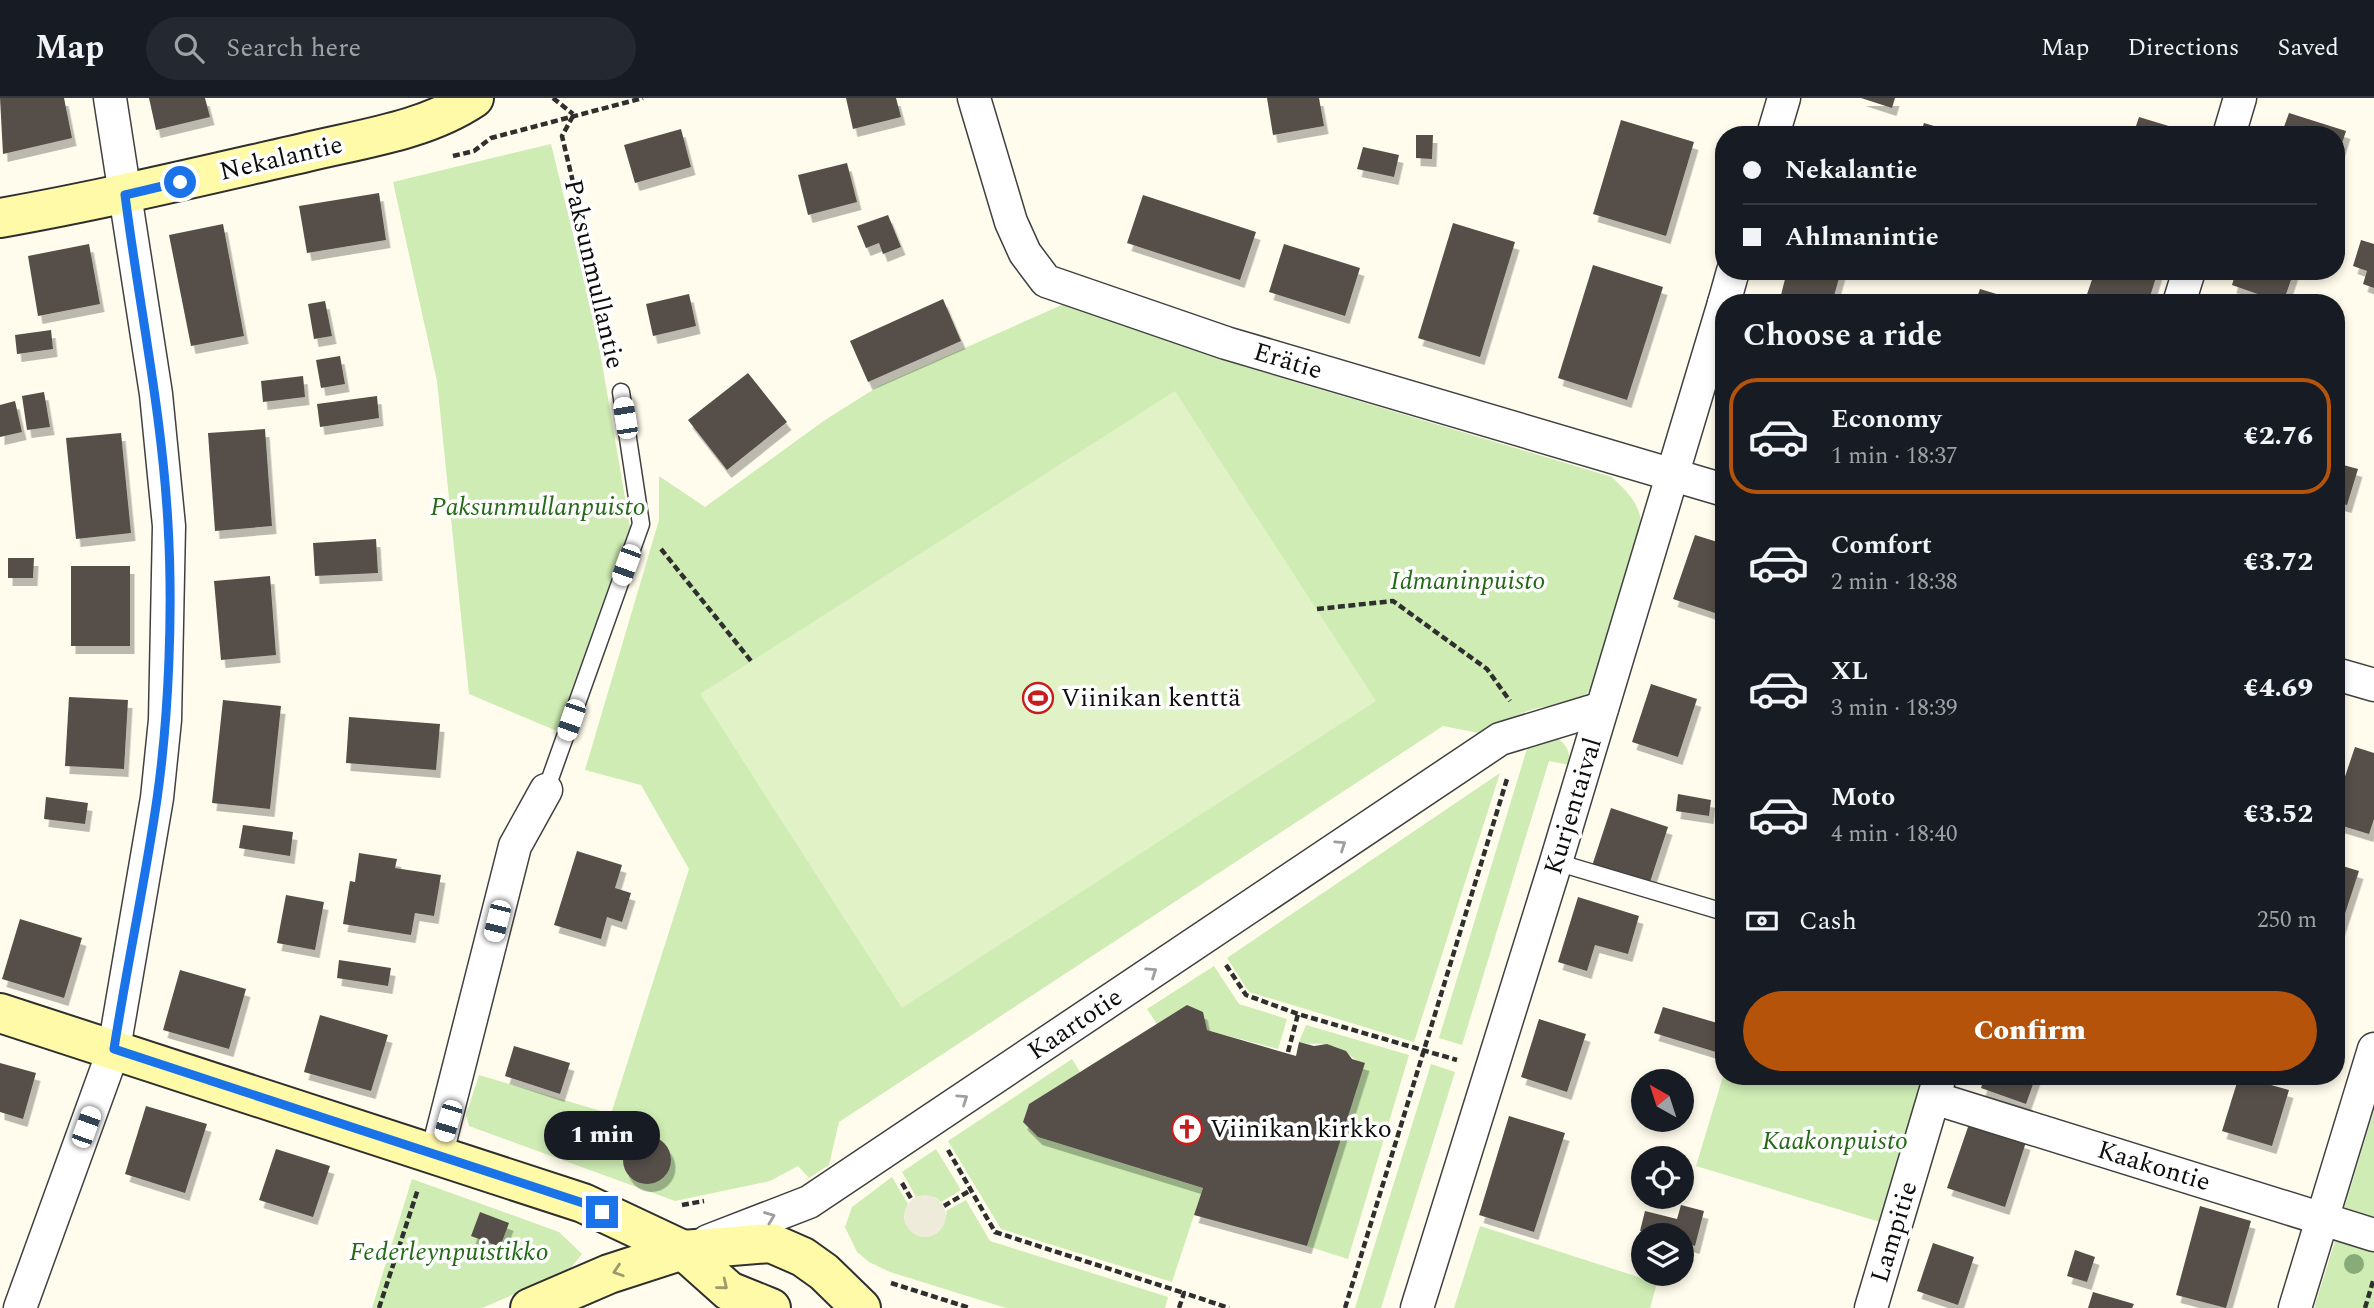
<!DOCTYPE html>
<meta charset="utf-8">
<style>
:root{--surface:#171b24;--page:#242831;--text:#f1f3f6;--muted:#9ea1a6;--line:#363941;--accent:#b45309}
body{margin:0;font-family:Spectral,serif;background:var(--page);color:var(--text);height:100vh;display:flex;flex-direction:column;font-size:26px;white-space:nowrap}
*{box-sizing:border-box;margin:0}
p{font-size:23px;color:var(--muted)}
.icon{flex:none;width:38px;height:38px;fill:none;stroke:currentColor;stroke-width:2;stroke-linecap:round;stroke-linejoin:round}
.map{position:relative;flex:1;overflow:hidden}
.sheet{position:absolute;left:1715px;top:196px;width:630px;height:791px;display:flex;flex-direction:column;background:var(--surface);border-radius:28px;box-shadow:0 4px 10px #0003}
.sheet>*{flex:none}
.banner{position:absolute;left:1715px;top:28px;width:630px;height:154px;border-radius:28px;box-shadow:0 4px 10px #0003;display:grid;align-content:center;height:154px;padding:0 28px;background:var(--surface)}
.needle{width:46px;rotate:321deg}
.tools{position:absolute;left:1631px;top:971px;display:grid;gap:14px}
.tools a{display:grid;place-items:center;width:63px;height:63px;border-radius:50%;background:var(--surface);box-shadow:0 4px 10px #0003;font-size:35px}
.end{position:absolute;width:32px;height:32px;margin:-16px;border:9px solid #1a73e8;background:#fff;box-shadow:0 0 0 4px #fff}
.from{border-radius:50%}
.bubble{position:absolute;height:49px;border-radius:24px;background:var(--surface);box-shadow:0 4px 10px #0003;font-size:23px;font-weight:800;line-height:49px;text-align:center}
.car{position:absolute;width:21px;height:42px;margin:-21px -10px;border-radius:9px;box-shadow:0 0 5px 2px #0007;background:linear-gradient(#fff 24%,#345 0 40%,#fff 0 76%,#345 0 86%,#fff 0)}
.banner b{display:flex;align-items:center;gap:24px;height:66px;font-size:26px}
.banner b+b{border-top:2px solid var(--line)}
.banner i{width:18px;height:18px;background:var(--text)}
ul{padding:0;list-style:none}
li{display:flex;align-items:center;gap:21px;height:116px;margin:0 14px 10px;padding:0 14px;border:4px solid transparent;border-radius:28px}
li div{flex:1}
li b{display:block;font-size:26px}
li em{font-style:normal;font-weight:800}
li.current{border-color:var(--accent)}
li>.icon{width:63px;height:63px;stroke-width:1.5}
h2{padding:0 28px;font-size:32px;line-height:84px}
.pay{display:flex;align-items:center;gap:18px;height:77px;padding:0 28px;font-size:26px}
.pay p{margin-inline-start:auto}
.button{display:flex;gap:14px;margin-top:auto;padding:14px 28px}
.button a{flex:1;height:80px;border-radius:42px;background:var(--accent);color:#fff;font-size:28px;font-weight:800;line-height:80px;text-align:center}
header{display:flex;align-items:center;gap:42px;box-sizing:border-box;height:98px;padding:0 35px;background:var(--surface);border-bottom:2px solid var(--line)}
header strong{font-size:33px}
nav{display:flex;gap:38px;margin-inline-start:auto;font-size:24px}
.search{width:490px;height:63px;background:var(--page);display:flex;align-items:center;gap:18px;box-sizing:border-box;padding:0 24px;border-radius:38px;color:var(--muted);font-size:26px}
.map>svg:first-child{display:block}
.green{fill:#ceecb4}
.pitch{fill:#e1f2c6}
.plaza{fill:#efebdb}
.building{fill:#564f49;filter:url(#shadow)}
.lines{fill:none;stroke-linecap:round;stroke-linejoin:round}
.lane-casing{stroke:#404040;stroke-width:19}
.street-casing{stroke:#404040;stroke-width:35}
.secondary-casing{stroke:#2f2f2f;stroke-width:42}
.path{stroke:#2f2f2f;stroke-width:4.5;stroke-dasharray:7 3.5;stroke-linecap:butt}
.lane{stroke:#fff;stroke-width:16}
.street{stroke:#fff;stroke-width:32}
.secondary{stroke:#fffaa8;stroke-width:38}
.tree{fill:#88ab78}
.oneway{stroke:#9e9e9e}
.oneway2{stroke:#9e9b6a}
.route{stroke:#1a73e8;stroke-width:9}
.labels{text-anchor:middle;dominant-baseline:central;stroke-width:7;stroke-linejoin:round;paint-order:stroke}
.street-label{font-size:26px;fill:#0d0d0d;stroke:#fff}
.park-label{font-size:26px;font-style:italic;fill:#266919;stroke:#fff}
.poi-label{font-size:26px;fill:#0d0d0d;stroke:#fff;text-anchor:start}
</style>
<header>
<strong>Map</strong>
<div class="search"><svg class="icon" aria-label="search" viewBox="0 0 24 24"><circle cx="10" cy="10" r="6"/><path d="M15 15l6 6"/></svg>Search here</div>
<nav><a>Map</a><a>Directions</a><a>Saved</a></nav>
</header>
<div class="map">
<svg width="2374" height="1210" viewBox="0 0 2374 1210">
<defs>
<filter id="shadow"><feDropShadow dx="4.5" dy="8" stdDeviation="0" flood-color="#0004"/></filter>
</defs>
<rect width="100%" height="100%" fill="#fffced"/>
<!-- green -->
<g class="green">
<polygon points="551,46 596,230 630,429 557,633 469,596 437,283 393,84"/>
<path d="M1064,206L1216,260L1612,379C1624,391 1636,401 1640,418C1647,443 1605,554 1596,585C1575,614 1557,603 1528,613C1512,618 1498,628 1484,636L1443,628L839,1024L829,1067L809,1080L798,1068L770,1083L675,1103L469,1028L466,1017L479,977L611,1016L689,771L641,687L585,672L659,422V378L705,409L825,322L879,288Z"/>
<path d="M1553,638C1565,644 1571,652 1569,667L1549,663L1462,947L1439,940L1529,644Z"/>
<polygon points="1500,675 1414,944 1249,894 1227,860"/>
<polygon points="1214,868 1239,906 1287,921 1278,951 1207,932 1157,926 1147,911"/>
<path d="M1306,927L1409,957L1348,1161L1307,1148L1364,966C1351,961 1344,949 1328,947C1318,945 1310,947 1299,944Z"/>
<polygon points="1072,961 1080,974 1029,1006 1023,1024 1038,1039 1203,1090 1172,1184 1001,1131 948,1043"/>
<polygon points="1431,966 1455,974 1381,1210 1355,1210"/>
<polygon points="1724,975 1724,978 1924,978 1880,1124 1696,1068"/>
<polygon points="2374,1012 2374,1123 2343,1114"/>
<polygon points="936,1051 961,1092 941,1104 935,1099 916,1099 902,1074"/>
<polygon points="892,1079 908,1106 904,1120 906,1127 947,1116 946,1113 966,1102 990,1143 1168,1199 1165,1210 1006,1210 890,1174 869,1164 857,1154 845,1129 852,1109"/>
<polygon points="412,1081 559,1134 582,1156 568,1173 482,1210 372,1210"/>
<polygon points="1480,1128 1657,1185 1650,1210 1454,1210"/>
<polygon points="2335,1143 2374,1154 2374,1210 2314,1210"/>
</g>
<!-- pitch -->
<polygon class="pitch" points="1175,293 1376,603 902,910 700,596"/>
<!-- plaza -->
<circle class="plaza" cx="925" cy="1118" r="21"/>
<!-- building -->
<g class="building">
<polygon points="0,0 64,0 72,40 3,56"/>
<polygon points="149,0 205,0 210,19 156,32"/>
<polygon points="846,0 896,0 901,19 853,31"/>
<polygon points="1267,0 1319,0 1324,28 1273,37"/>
<polygon points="1861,0 1895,0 1892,10"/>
<polygon points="2289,15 2346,33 2337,61 2336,37 2281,37"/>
<polygon points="2139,19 2195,36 2195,37 2133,37"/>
<polygon points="1621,22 1694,44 1666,138 1593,116"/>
<polygon points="1924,25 1954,34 1953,37 1920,37"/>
<polygon points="681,31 691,69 635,85 624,47"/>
<polygon points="1416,37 1433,37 1432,61 1416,60"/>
<polygon points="1363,49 1399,57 1394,79 1357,71"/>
<polygon points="847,65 857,104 808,117 798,77"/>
<polygon points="379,95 386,142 307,155 299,108"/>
<polygon points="1143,97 1256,134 1240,182 1127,145"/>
<polygon points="888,117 901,149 883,156 879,145 866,150 857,128"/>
<polygon points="1453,125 1515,144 1480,259 1418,240"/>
<polygon points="223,126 244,238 191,248 169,137"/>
<polygon points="2361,142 2374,146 2374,190 2363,186 2367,173 2353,168"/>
<polygon points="89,146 100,206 38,218 28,158"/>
<polygon points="1284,146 1360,170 1345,218 1269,194"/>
<polygon points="1593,167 1663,189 1627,302 1558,280"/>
<polygon points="1787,173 1841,173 1832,205 1779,205"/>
<polygon points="2095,173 2158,173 2148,205 2093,205 2085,202"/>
<polygon points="2236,173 2294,173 2283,205 2232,187"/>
<polygon points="1980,191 2023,204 2023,205 1975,205"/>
<polygon points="689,196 696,228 653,238 646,206"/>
<polygon points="943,201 961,243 868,284 850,243"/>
<polygon points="325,203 332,238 314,241 308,206"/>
<polygon points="51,232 53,251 17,256 15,237"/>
<polygon points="340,258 345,286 321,290 316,262"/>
<polygon points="748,275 787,324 727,372 688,322"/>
<polygon points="303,278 305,299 263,304 261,283"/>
<polygon points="44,294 50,329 27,332 22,298"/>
<polygon points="377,298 379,320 320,329 317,306"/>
<polygon points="15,303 22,334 0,339 0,307"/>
<polygon points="1723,327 1724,327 1724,355 1715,352"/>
<polygon points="265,331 272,428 215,433 208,335"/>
<polygon points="121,335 131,435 76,441 66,340"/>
<polygon points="2336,365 2358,371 2347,407 2336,404"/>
<polygon points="1695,437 1724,446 1724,518 1673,501"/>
<polygon points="376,441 378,475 315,478 313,445"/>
<polygon points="8,460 34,460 33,480 8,480"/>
<rect x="71" y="468" width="59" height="80"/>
<polygon points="270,478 276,557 221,562 214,483"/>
<polygon points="1651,586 1697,601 1678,659 1632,644"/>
<polygon points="69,599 128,602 124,671 65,668"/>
<polygon points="223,602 281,608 270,711 212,705"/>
<polygon points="349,619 440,626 436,672 346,665"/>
<polygon points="2355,649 2374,655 2374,721 2369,736 2336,726 2336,705"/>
<polygon points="1678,696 1711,702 1709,718 1676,713"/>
<polygon points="46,699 88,705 85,726 44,721"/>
<polygon points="1611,710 1668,729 1649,787 1592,768"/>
<polygon points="243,727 293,734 290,758 239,750"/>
<polygon points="577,753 622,767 615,790 631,795 622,824 607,819 601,841 554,827"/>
<polygon points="359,755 397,761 395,770 441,777 434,818 415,815 411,837 343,826 350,783 355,784"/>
<polygon points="2336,766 2359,773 2337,840 2336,840"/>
<polygon points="286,797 324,804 315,852 277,845"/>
<polygon points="1578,799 1639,818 1628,856 1595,847 1587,873 1558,864"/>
<polygon points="20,821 82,840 64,900 2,881"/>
<polygon points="339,862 391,870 388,888 337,880"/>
<polygon points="180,872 246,891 229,951 163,932"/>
<polygon points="1187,907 1203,914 1207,932 1296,958 1299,944 1314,948 1327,946 1346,953 1352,961 1365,965 1307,1148 1194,1117 1203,1090 1038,1039 1023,1024 1029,1006"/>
<polygon points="1663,909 1724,927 1719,955 1654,935"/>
<polygon points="320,917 388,937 371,993 304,974"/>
<polygon points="1539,921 1586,936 1567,994 1521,979"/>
<polygon points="514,948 570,965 560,996 505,978"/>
<polygon points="0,965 36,975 23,1021 0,1014"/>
<polygon points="1985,978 2036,978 2026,1006 1981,990"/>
<polygon points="2239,978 2289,992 2272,1048 2222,1033"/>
<polygon points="146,1008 207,1026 185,1095 125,1076"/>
<polygon points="1509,1018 1565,1035 1534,1134 1479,1117"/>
<polygon points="1969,1026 2026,1044 2005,1109 1947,1090"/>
<circle cx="647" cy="1062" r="24"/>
<polygon points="276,1051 330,1068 313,1119 259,1102"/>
<polygon points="1681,1107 1704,1113 1695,1148 1682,1144 1682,1138 1657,1138 1640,1133 1645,1113 1677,1121"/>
<polygon points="2200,1108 2251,1123 2226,1210 2176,1197"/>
<polygon points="480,1114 509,1125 500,1149 471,1138"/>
<polygon points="1933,1145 1974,1159 1958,1207 1917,1193"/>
<polygon points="2075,1152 2095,1159 2087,1184 2067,1178"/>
<polygon points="2093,1194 2134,1206 2132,1210 2088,1210"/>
</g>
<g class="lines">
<!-- lane casing -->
<g class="lane-casing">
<g id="lane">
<polyline points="546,692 641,426 621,294"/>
<polyline points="1556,764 1724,814"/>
</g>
</g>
<!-- street casing -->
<g class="street-casing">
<g id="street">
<polyline points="974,0 1011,124 1025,155 1046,183 1226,245 1724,392"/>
<polyline points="1773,37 1784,0"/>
<polyline points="2229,37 2240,0"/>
<polyline points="1724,205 1733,173"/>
<polyline points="2179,205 2189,173"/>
<polyline points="2336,576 2374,587"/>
<polyline points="1934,1000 2374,1137"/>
<polyline points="436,1059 515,748 546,692"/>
<polyline points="708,1143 809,1104 1500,641 1602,610"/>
<polyline points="20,1210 114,951 157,700 165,622 169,428 156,296 110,0"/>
<polyline points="1417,1210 1556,764 1724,205"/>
<polyline points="1871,1210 1940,978"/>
<polyline points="2295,1210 2374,951"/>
</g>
</g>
<!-- secondary casing -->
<g class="secondary-casing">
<g id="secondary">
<path d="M0,120C102,102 202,78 303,55C360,41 425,33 474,0"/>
<polyline points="0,915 583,1105 683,1152 729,1193 771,1210"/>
<polyline points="530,1210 609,1176 683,1152 771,1145 803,1159 824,1174 861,1210"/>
</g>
</g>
<!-- path -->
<g class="path">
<polyline points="553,0 573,16"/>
<polyline points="573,18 562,38 617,269"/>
<polyline points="453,58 474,53 491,40 643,0"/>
<polyline points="661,451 751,563"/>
<polyline points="1317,511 1393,503 1487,571 1510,603"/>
<polyline points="1226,867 1246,897 1298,916 1457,962"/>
<polyline points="1288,954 1298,916"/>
<polyline points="948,1052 995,1134 1184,1195"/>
<polyline points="902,1085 912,1102"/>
<polyline points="682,1107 704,1103"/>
<polyline points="944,1108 971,1092"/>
<polyline points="891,1185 970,1210"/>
<polyline points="379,1210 418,1091"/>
<polyline points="1179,1210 1184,1195 1229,1210"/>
<polyline points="1345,1210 1507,681"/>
<polyline points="2365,1210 2374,1180"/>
</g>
<!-- lane -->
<use href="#lane" class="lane"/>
<!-- street -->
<use href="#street" class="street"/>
<!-- secondary -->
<use href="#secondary" class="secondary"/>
</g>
<!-- trees -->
<circle class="tree" cx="2354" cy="1166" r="10"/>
<!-- one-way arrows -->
<defs><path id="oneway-chevron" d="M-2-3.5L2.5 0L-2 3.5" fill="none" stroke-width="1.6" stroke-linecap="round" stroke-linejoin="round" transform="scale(1.75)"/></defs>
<g class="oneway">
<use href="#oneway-chevron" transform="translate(1341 747) rotate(-34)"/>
<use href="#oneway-chevron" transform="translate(1152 874) rotate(-34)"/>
<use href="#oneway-chevron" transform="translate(963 1001) rotate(-34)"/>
<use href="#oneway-chevron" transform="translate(770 1119) rotate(-21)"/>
</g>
<g class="oneway2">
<use href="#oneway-chevron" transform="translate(618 1173) rotate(162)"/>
<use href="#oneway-chevron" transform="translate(723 1187) rotate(39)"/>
</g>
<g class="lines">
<!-- route -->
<path class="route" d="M180,84L125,97C139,207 162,315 168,426C173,511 169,617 157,701C145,784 127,867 114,951L583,1105L602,1114"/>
</g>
<!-- icons -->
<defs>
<g id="stadium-ring" transform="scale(1.575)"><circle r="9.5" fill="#fff" stroke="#c61d1c" stroke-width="1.5"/><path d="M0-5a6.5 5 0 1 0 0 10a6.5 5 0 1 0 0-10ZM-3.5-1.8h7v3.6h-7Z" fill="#c61d1c"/></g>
<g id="church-ring" transform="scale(1.575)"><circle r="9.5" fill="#fff" stroke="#c61d1c" stroke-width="1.5"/><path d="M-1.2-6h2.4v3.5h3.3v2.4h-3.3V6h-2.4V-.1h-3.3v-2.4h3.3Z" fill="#c61d1c"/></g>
</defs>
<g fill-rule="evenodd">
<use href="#stadium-ring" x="1038" y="600"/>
<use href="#church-ring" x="1187" y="1031"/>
</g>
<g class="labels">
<!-- street labels -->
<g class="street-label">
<text transform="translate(281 60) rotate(-13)">Nekalantie</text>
<text transform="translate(594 176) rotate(77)">Paksunmullantie</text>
<text transform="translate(1288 263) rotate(17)">Erätie</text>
<text transform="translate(1573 708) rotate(-73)">Kurjentaival</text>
<text transform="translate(1075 926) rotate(-34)">Kaartotie</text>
<text transform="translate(2154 1068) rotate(17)">Kaakontie</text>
<text transform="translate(1894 1134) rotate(-73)">Lampitie</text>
</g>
<!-- park labels -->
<g class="park-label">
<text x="538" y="409">Paksunmullanpuisto</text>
<text x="1468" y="483">Idmaninpuisto</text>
<text x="1835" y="1043">Kaakonpuisto</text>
<text x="449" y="1154">Federleynpuistikko</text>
</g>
<!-- poi labels -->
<g class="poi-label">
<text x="1061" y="600">Viinikan kenttä</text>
<text x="1210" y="1031">Viinikan kirkko</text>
</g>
</g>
</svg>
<div class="tools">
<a><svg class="needle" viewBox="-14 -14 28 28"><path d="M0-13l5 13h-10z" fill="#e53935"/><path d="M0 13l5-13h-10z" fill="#9ea1a6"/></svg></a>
<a><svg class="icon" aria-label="locate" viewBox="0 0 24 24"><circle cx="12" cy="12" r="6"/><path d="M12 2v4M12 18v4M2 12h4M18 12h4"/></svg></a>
<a><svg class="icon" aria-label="layers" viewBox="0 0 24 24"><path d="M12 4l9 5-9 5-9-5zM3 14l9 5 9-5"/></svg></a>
</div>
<i class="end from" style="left:180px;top:84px"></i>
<i class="end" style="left:602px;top:1114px"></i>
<div class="bubble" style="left:544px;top:1013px;width:116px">1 min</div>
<i class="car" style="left:625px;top:320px;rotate:351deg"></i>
<i class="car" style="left:626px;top:467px;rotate:200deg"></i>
<i class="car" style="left:571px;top:622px;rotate:199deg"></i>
<i class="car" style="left:497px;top:823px;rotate:194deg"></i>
<i class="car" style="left:448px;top:1023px;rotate:197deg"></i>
<i class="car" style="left:86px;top:1029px;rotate:20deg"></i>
<div class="banner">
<b><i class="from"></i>Nekalantie</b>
<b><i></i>Ahlmanintie</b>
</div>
<section class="sheet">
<h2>Choose a ride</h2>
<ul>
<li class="current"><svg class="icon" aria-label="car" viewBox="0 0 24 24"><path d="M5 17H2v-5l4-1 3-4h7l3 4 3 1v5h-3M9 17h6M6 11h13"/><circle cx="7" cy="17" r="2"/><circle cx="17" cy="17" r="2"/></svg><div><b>Economy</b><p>1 min · 18:37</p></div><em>€2.76</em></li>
<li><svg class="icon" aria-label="car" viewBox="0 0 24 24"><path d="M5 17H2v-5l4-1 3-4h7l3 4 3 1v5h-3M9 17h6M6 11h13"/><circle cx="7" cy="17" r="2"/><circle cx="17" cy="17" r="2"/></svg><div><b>Comfort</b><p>2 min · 18:38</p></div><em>€3.72</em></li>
<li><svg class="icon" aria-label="car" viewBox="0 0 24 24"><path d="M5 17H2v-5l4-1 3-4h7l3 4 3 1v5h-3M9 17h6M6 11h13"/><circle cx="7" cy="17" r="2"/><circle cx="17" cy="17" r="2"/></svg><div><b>XL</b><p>3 min · 18:39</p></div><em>€4.69</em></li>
<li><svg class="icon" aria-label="car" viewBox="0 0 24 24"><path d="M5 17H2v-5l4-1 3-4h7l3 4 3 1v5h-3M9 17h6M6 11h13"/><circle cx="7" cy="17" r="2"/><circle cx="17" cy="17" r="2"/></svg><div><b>Moto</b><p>4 min · 18:40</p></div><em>€3.52</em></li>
</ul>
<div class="pay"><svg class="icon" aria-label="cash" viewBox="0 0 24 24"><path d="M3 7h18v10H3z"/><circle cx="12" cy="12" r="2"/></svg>Cash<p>250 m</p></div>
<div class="button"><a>Confirm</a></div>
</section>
</div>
